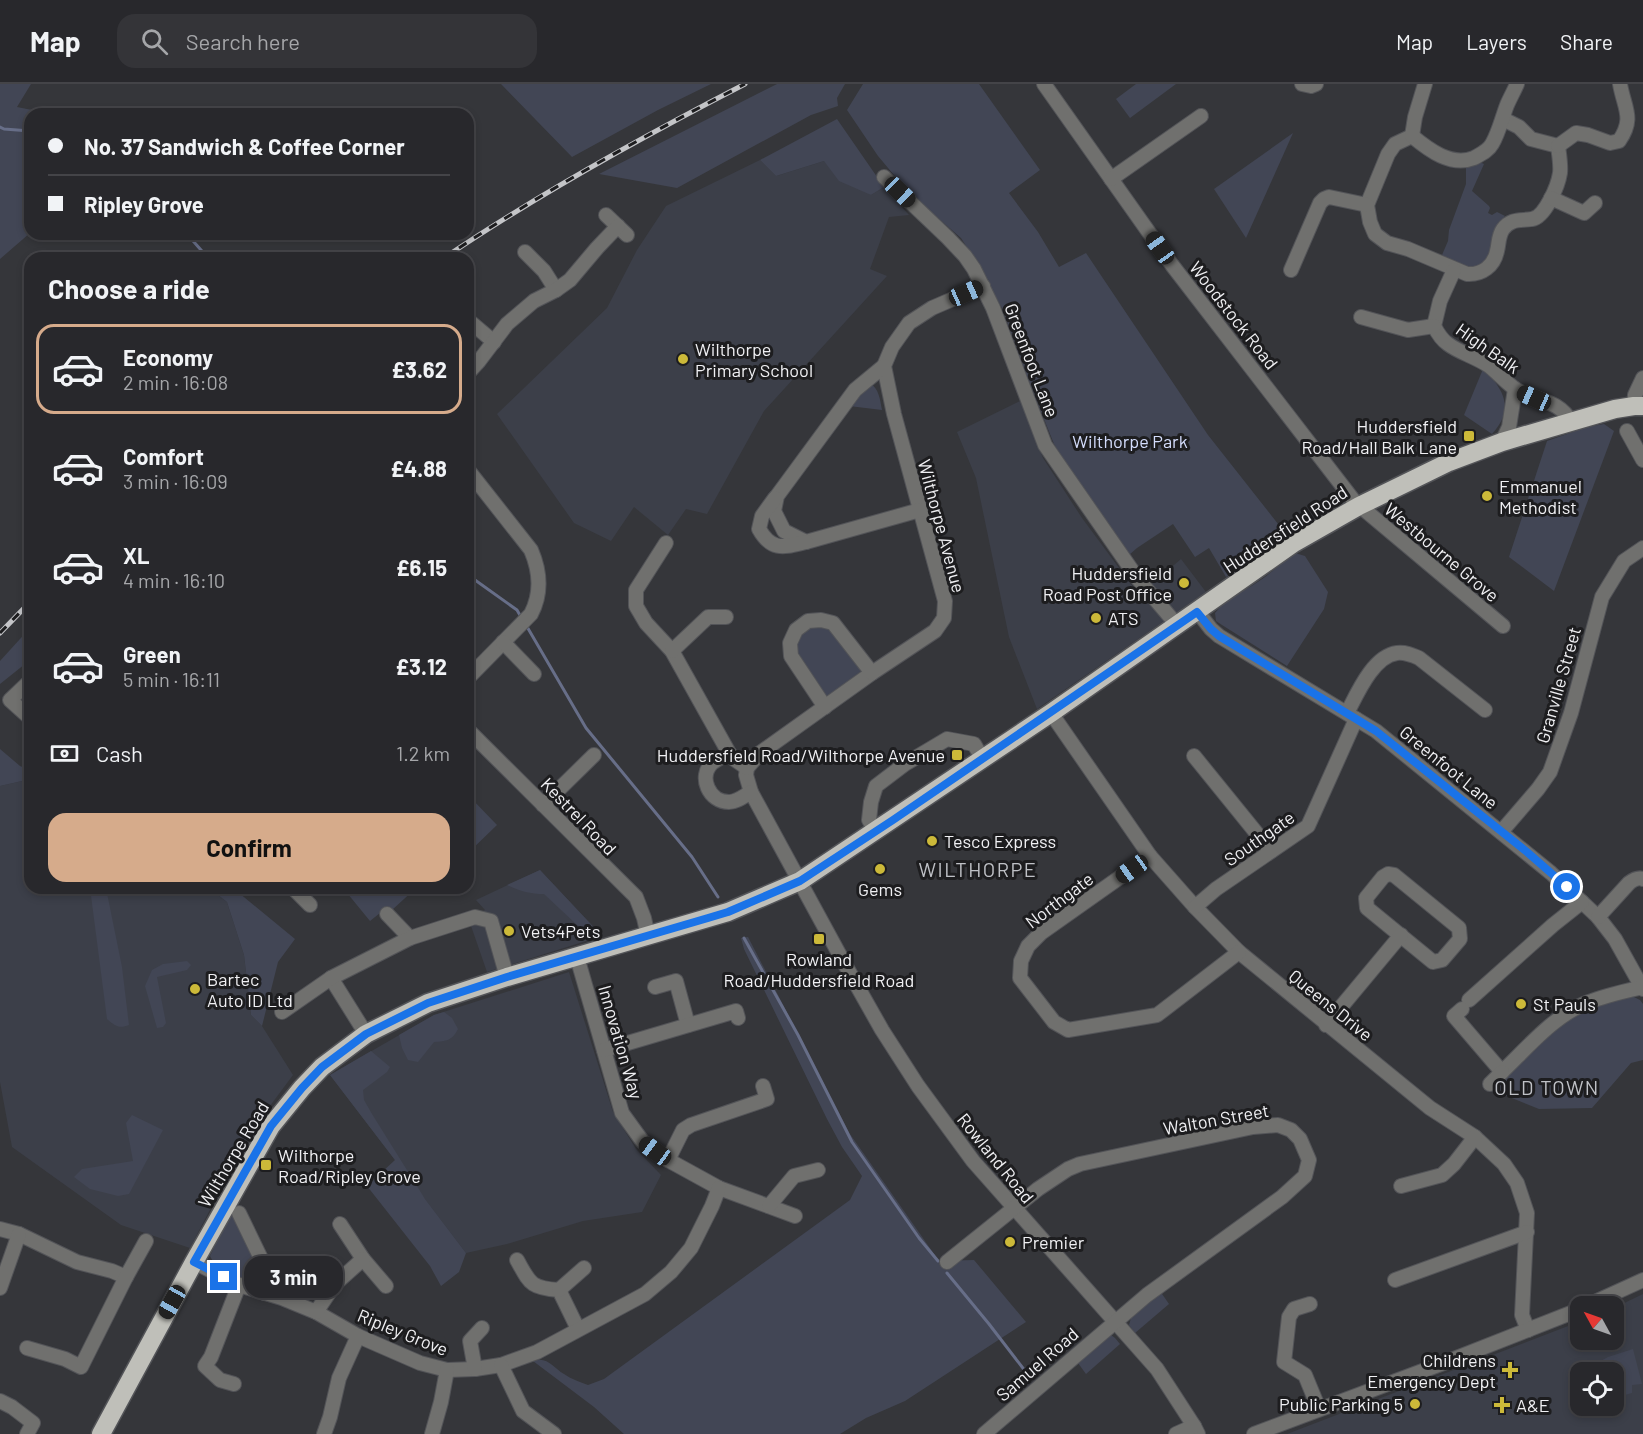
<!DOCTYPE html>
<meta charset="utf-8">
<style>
:root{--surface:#28282c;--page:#343438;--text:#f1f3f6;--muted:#a5a6a9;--line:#444448;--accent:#d6ab8b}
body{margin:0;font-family:Barlow,sans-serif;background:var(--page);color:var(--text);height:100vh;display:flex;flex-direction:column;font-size:22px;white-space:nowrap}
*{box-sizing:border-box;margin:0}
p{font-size:20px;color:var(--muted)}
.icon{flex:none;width:33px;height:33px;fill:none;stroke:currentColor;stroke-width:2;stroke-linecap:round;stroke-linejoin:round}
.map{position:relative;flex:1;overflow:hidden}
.panel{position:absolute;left:24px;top:168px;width:450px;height:642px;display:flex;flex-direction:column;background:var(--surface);border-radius:18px;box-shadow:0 3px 9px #0003,0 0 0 2px var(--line)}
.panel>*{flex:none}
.top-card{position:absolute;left:24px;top:24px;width:450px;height:132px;border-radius:18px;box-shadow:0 3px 9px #0003,0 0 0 2px var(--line);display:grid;align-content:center;height:132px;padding:0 24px;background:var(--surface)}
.needle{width:39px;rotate:310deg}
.fabs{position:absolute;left:1570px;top:1212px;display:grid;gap:12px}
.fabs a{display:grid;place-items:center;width:54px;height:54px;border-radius:12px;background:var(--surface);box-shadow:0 3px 9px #0003,0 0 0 2px var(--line);font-size:30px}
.end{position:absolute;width:27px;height:27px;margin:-14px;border:8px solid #1a73e8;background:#fff;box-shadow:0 0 0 3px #fff}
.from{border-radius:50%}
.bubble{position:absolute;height:42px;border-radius:18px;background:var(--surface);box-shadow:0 3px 9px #0003,0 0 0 2px var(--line);font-size:20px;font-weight:700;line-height:42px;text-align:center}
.car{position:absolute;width:18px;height:36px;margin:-18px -9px;border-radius:8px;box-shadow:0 0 4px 2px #0007;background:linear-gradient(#222 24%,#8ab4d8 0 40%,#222 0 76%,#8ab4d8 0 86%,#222 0)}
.top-card b{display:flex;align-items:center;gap:21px;height:57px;font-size:22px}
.top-card b+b{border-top:2px solid var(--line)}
.top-card i{width:15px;height:15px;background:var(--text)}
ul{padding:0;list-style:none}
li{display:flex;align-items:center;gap:18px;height:90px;margin:0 12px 9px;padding:0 12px;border:3px solid transparent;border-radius:18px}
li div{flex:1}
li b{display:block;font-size:22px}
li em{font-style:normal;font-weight:700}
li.active{border-color:var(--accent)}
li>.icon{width:54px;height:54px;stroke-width:1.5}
h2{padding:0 24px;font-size:27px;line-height:72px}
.pay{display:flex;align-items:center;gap:15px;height:66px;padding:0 24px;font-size:22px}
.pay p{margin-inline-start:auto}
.cta{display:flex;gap:12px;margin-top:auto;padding:12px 24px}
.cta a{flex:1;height:69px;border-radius:18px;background:var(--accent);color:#111;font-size:24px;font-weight:700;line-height:69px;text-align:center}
header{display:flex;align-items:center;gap:36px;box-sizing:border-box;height:84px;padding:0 30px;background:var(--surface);border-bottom:2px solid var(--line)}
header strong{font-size:28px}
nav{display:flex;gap:33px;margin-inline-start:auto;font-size:21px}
.search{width:420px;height:54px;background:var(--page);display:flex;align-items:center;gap:15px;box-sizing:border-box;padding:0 21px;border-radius:18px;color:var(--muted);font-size:22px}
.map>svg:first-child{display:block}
.built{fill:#3c3f49;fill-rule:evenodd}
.green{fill:#424655}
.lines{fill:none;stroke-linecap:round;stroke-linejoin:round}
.stream{stroke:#676e88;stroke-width:3}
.minor-casing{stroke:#535458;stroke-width:16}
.highway-casing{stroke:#535458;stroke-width:21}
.minor{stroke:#70706e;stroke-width:14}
.highway{stroke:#bfbfb9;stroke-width:18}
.rail-casing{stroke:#c4c5c8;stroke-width:5}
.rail{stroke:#1d1d1f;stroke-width:3;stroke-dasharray:9;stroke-linecap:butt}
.route{stroke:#1a73e8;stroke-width:8}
.poi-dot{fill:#ccb939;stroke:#1d1d1f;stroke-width:2}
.labels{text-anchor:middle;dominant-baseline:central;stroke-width:6;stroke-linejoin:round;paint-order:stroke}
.street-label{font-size:18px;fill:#f0f0f3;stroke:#1d1d1f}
.poi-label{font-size:18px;fill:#f0f0f3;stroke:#1d1d1f;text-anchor:start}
.park-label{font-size:18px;fill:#d4ddfc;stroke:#1d1d1f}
.neighbourhood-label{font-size:20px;letter-spacing:1.5px;fill:#bfc1c6;stroke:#1d1d1f}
</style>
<header>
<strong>Map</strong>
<div class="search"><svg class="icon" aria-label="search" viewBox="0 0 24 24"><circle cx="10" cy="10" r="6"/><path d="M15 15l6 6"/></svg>Search here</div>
<nav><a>Map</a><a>Layers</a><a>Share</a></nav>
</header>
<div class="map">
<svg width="1643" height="1350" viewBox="0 0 1643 1350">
<rect width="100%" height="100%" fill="#35363a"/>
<!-- built -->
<g class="built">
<polygon points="760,76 776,92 824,77 871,111 884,103 909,131 889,133 870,185 887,192 764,327 707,430 686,425 668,451 634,423 611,457 574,439 497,330 607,224 637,166 666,122"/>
<polygon points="1020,317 1043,374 1082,434 1139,511 1181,475 1206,508 1037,625 1009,553 976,394 957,348"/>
<polygon points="22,697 30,701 30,804 209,804 227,818 244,871 251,931 262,942 293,991 250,1049 190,1164 121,1141 12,1063 0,998 0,702"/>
<polygon points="540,786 602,852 487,888 470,839 475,830 485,826 476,816"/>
<polygon points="569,888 613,1028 636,1065 661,1091 642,1128 583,1137 507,1160 466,1169 330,991 434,931"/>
<path d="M1643,1210V1350H1287L1581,1237V1256H1614V1224ZM1581,1288H1614V1322H1581Z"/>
</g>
<!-- green -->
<g class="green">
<polygon points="0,0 31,0 17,23 52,30 30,30 30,149 0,175"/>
<polygon points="501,0 711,0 658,26 572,73"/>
<polygon points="777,0 845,0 837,14 838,22 811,31 677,104 599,90"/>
<polygon points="863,0 979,0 1040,86 1009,109 1038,148 1059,183 1086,169 1208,351 1286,450 1226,493 1209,464 1195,473 1173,440 1137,464 1129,471 1073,391 1054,360 1026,290 1003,226 979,182 961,154 909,109 878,72 847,26"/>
<polygon points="1136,0 1176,0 1130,34 1116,15"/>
<polygon points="837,35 884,103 871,111 839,97 824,77 776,92 760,76"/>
<polygon points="1293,49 1246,154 1214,105"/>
<path d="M1475,76L1484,80L1472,107L1489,122L1490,124L1488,129L1492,131L1497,128L1505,132L1495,144L1496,145L1491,174C1487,177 1483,182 1479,183C1465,187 1452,177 1442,171L1448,157L1449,146L1466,100V82Z"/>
<path d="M1483,285C1504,305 1515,325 1492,350L1464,331Z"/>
<path d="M870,299C879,305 880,315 882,326L849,322Z"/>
<polygon points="1604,340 1614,347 1554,507 1509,473 1547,357 1587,343"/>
<path d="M1295,469L1305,472L1328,508L1324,525L1287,582L1222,541L1216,537L1215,529C1228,513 1249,505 1265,493C1275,485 1285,476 1295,469Z"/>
<polygon points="808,541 830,543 863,586 825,615 795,571 798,549"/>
<polygon points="30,544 30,576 0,600 0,577"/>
<polygon points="0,665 20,682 30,686 30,701 22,697 0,702"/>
<polygon points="468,711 497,741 468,769"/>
<path d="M540,786L602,852L592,855L544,810C530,810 520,807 507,801Z"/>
<path d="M90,804H106L122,883L129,941C119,945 115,942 107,935Z"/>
<polygon points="209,804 233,804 295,855 278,878 262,942 251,931 244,871 227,818"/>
<polygon points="343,804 416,804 392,826 385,825 370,837"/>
<path d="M748,853L850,1050L939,1177L974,1176L1026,1238L905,1317L866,1334L840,1350H624L594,1323L533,1277C548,1272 553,1284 564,1290C571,1295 580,1298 588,1301L604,1295L850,1116L862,1092L842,1063L827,1035L744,865L741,854Z"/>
<polygon points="187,877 191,881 187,886 157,893 166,939 163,943 157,944 145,902 152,886 163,880"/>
<polygon points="1632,912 1640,916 1643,920 1643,976 1631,979 1592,1024 1539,1025 1492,1006 1536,959 1585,924"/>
<path d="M444,928L452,934L458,945C452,957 446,957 434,958L418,978L408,976L402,964L399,951L434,931Z"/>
<polygon points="371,967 390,983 387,988 363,1006 364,1016 372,1030 425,1115 466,1169 459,1188 441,1202 430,1182 367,1102 395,1076 330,991"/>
<polygon points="132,1031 163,1046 129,1110 118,1112 90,1105 74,1093 82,1085 133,1077 126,1039"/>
<path d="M232,1131L236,1134L258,1187L260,1196L256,1199C241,1193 217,1188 210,1172L220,1151Z"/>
<polygon points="1160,1207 1169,1220 1135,1249 1129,1241 1132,1231"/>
<polygon points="1111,1251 1115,1254 1120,1260 1086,1290 1078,1279 1106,1252"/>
<polygon points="1633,1265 1642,1300 1632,1301 1632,1309 1614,1314 1614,1288 1602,1288 1599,1278 1608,1273"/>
</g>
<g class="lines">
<!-- stream -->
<g class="stream">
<polyline points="0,43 4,45 30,47"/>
<polyline points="187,150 208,174"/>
<polyline points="468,491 517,526 521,533"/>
<polyline points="526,541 586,644 692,773 718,813"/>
<polyline points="744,854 798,951 852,1058 919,1154 938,1177"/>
<polyline points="947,1189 989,1240 1029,1292"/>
</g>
<!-- minor casing -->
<g class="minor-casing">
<g id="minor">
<polyline points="1044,0 1172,181 1354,417 1503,542"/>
<polyline points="1302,0 1311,2 1316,0"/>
<polyline points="1503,35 1519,43 1531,55 1558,62"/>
<path d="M1412,52L1395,60L1388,70L1367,121L1370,138L1375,150L1387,159L1408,165L1467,190C1482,191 1494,182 1497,167C1499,160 1498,152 1503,145C1511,134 1521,137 1532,135C1545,133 1558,102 1560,89C1561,81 1559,70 1558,62"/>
<path d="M1412,52C1429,66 1451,83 1474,74C1481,70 1488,67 1492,60C1499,48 1502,34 1507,21C1510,14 1514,7 1517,0"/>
<polyline points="1412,52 1415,33 1425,0"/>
<path d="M1558,62L1576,49L1588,51L1610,59L1619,57C1635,34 1624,24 1620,0"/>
<polyline points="884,93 948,154 965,172 974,185 993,224 1045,361 1138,495 1177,541"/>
<polyline points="1111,95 1201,32"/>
<polyline points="1551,114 1584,129 1595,119"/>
<polyline points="606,131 627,151"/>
<polyline points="525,168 544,187 556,206"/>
<polyline points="1291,186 1320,119 1324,115 1329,113 1367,121"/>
<path d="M1454,186L1440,217L1434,242C1437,248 1442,256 1448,260C1460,269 1476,273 1489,282C1498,289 1507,300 1517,306C1537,318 1559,315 1571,338"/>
<polyline points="983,202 932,224 909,239 892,263 884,282 894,330 945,517 944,534 935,547 872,589 760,669 747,684 746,691 751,708 843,877 882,946 918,1002 973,1077 1157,1285 1194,1342 1198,1350"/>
<polyline points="1361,233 1408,246 1434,242"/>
<polyline points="468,236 494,258"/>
<polyline points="884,282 855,306 777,412 774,427 784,447 806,458 920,426"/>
<polyline points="468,289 479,277 507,240 534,217 556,206 570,196 597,164 618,142"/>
<polyline points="1634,322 1635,311 1643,294"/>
<polyline points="1627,347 1643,376"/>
<polyline points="1502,358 1509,343 1515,305"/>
<path d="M468,386L531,466C540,487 542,509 531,530L468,594"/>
<path d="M775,414L762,432L759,445C772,468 784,463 806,458"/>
<polyline points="666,459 636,506 636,522 646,539 672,567 729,669"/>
<polyline points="1197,527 1211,545 1219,552 1376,647 1551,789 1598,833 1615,855 1643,905"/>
<polyline points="503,558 534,590"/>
<polyline points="672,567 708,533 726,533"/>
<polyline points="30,597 10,616 30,634"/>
<polyline points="825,623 791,572 790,559 796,546 808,537 821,536 833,539 872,589"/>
<polyline points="1051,629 1150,772 1195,823 1239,868 1430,1024 1475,1053 1504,1080 1517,1099 1527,1129 1522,1231 1528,1246"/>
<path d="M1347,629C1357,610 1373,572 1397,569C1405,568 1412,571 1419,574L1485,626"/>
<polyline points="468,646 636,813 644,834 648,852"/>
<polyline points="1194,672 1271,767"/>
<path d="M747,684L734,675L729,669C724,672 717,675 712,679C698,693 709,718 729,718C737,718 744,712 751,708"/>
<polyline points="543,721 594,671"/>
<polyline points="876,747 869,736 871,718 876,702 905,680 947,655 974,660 982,674"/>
<polyline points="1501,748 1538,705 1550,688 1571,629 1602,513 1624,477 1643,464"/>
<polyline points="1150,772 1041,849 1028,862 1021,877 1020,894 1054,938 1068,946 1157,931 1239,868"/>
<polygon points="1388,790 1394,791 1459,844 1460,855 1442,876 1433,878 1367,824 1366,814 1383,793"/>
<polyline points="293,804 310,821"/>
<polyline points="1195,823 1216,805 1308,742 1356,635"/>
<polyline points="387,830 410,854"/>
<path d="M1598,833L1629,799C1633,796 1638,793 1643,795"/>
<polyline points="577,873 622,1029 643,1058 668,1076 719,1104 795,1132"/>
<polyline points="331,894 366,950"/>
<polyline points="655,903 676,897 688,941"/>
<polyline points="1469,916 1553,841 1582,818"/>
<path d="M1462,925L1454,932L1502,988C1526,965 1553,933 1584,920C1602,912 1623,908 1642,903"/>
<polyline points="282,928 331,894 410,854 475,833 491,837 507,893"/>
<polyline points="1326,941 1401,851"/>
<polyline points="604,966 736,927 738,934"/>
<polyline points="1490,1000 1502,988"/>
<polyline points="668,1076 683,1046 691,1041 767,1015 763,1002"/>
<polyline points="1401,1102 1442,1091 1454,1080 1475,1053"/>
<polyline points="769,1122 794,1092 818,1086"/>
<polyline points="239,1129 267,1187 264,1209"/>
<polyline points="340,1140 363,1175 386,1202"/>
<polyline points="0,1145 19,1150 77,1178 112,1187 126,1193"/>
<path d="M517,1176C530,1199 530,1204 559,1206L578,1245"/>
<polyline points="194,1178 239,1201 282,1214 316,1228 358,1252 420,1279 447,1286 475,1285 501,1281 537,1268 645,1210 671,1188 691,1164 712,1122 719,1104"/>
<polyline points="947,1178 1038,1105 1068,1085 1080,1080 1253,1043 1278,1041 1291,1046 1300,1055 1309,1076 1305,1092 1282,1113 1147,1211 984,1350"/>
<polyline points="1395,1196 1527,1148"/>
<polyline points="0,1204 19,1150"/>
<polyline points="559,1206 584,1184"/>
<polyline points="1310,1220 1294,1225 1289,1233 1284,1278 1305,1291 1319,1325"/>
<polyline points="1586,1222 1643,1196"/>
<polyline points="316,1228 335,1200 363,1175"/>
<polyline points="27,1264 65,1275 81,1283 126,1193 146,1157"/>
<polyline points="501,1281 523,1327 554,1350"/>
<polyline points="475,1285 470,1257 482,1244"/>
<polyline points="234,1300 220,1296 205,1282 211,1273 239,1201"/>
<polyline points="0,1317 12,1323 33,1339 27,1350"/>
<polyline points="324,1350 330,1333 339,1294 358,1252"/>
<polyline points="432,1350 441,1318 447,1286"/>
<polyline points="1176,1350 1194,1342"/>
<polyline points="1254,1350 1441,1280 1581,1225"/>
</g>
</g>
<!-- highway casing -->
<g class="highway-casing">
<polyline id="highway" points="101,1350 194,1178 271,1042 302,1004 322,983 366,950 428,919 507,893 728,828 800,797 1051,629 1294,459 1359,422 1449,378 1502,358 1615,325 1634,322 1643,322"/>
</g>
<!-- minor -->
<use href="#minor" class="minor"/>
<!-- highway -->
<use href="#highway" class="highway"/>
<!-- rail casing -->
<g class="rail-casing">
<g id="rail">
<path d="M444,174C540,109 642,53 745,0"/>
<polyline points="0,549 30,518"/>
</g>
</g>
<!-- rail -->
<use href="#rail" class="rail"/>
</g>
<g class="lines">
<!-- route -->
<polyline class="route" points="224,1193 194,1178 271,1042 302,1004 322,983 366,950 428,919 507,893 708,834 728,828 800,797 893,736 1197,528 1211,545 1219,552 1376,647 1527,768 1567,803"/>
</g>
<!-- markers -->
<g class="poi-dot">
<circle cx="683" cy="275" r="6"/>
<rect x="1463" y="346" width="12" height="12" rx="3"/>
<circle cx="1487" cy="412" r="6"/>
<circle cx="1184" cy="499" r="6"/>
<circle cx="1096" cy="534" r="6"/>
<rect x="951" y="665" width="12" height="12" rx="3"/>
<circle cx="932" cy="757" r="6"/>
<circle cx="880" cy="785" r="6"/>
<circle cx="509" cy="847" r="6"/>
<rect x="813" y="849" width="12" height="12" rx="3"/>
<circle cx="195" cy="905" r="6"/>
<circle cx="1521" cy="920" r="6"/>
<rect x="260" y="1075" width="12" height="12" rx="3"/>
<circle cx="1010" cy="1158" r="6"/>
<path d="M1507 1277h6v6h6v6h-6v6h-6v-6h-6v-6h6z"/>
<circle cx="1415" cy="1320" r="6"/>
<path d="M1499 1312h6v6h6v6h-6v6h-6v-6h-6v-6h6z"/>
</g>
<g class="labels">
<!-- street labels -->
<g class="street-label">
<text transform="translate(1234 231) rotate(52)">Woodstock Road</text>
<text transform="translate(1488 264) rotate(35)">High Balk</text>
<text transform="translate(1032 276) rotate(69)">Greenfoot Lane</text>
<text transform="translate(942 442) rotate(75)">Wilthorpe Avenue</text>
<text transform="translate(1285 445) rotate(-33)">Huddersfield Road</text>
<text transform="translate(1442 468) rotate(40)">Westbourne Grove</text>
<text transform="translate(1558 601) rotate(-74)">Granville Street</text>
<text transform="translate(1449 683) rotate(39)">Greenfoot Lane</text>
<text transform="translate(579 732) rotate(46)">Kestrel Road</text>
<text transform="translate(1259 754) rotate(-35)">Southgate</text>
<text transform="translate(1059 816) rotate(-37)">Northgate</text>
<text transform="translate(1331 921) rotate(39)">Queens Drive</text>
<text transform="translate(621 958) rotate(74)">Innovation Way</text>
<text transform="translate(1216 1035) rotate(-10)">Walton Street</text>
<text transform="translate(233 1070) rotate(-59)">Wilthorpe Road</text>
<text transform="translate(996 1074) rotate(51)">Rowland Road</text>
<text transform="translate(403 1248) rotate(22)">Ripley Grove</text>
<text transform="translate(1037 1280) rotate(-41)">Samuel Road</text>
</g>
<!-- poi labels -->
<g class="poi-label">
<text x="695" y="265">Wilthorpe<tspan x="695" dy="21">Primary School</tspan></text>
<text x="1457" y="342" text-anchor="end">Huddersfield<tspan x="1457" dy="21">Road/Hall Balk Lane</tspan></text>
<text x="1499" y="402">Emmanuel<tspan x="1499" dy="21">Methodist</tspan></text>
<text x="1172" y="489" text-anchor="end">Huddersfield<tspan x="1172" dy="21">Road Post Office</tspan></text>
<text x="1108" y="534">ATS</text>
<text x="945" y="671" text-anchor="end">Huddersfield Road/Wilthorpe Avenue</text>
<text x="944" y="757">Tesco Express</text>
<text x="880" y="805" text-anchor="middle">Gems</text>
<text x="521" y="847">Vets4Pets</text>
<text x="819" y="875" text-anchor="middle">Rowland<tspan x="819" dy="21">Road/Huddersfield Road</tspan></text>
<text x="207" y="895">Bartec<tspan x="207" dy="21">Auto ID Ltd</tspan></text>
<text x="1533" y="920">St Pauls</text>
<text x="278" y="1071">Wilthorpe<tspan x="278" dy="21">Road/Ripley Grove</tspan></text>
<text x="1022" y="1158">Premier</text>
<text x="1496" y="1276" text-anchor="end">Childrens<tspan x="1496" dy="21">Emergency Dept</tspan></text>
<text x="1403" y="1320" text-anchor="end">Public Parking 5</text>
<text x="1516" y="1321">A&amp;E</text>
</g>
<!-- park labels -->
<g class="park-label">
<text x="1130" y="357">Wilthorpe Park</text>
</g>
<!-- neighbourhood labels -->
<g class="neighbourhood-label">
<text x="978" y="785">WILTHORPE</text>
<text x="1547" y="1003">OLD TOWN</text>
</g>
</g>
</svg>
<div class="fabs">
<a><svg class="needle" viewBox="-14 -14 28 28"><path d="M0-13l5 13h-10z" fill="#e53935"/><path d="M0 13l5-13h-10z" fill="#a5a6a9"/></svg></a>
<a><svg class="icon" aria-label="locate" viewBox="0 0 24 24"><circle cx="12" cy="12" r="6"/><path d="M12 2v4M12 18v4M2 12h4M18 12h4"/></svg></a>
</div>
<i class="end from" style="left:1567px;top:803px"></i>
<i class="end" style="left:224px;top:1193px"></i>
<div class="bubble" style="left:244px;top:1172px;width:99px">3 min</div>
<i class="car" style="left:900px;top:108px;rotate:134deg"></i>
<i class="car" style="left:1160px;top:164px;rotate:325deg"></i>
<i class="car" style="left:966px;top:209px;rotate:66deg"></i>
<i class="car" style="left:1534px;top:314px;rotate:294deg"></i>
<i class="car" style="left:1132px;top:785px;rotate:235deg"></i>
<i class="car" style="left:655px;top:1067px;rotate:306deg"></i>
<i class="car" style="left:172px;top:1218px;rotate:209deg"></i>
<div class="top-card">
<b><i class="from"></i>No. 37 Sandwich &amp; Coffee Corner</b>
<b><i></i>Ripley Grove</b>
</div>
<section class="panel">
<h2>Choose a ride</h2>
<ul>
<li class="active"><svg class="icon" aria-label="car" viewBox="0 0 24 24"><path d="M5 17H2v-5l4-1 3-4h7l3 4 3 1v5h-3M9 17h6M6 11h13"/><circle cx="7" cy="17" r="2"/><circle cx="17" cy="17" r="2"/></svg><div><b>Economy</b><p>2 min · 16:08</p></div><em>£3.62</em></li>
<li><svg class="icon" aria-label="car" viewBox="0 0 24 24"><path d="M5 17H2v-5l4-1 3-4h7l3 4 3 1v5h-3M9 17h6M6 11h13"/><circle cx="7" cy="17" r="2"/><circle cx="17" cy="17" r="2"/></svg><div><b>Comfort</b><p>3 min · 16:09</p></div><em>£4.88</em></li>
<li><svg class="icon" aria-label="car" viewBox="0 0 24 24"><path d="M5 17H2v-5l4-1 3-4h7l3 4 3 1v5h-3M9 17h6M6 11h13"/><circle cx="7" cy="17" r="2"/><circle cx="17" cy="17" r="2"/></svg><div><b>XL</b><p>4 min · 16:10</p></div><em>£6.15</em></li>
<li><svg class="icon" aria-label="car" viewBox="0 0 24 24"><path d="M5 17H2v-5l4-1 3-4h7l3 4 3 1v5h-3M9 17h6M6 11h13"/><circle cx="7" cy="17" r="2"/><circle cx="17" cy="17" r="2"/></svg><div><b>Green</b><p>5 min · 16:11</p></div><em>£3.12</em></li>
</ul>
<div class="pay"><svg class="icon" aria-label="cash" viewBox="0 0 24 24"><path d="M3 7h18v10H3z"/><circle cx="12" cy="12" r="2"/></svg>Cash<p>1.2 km</p></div>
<div class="cta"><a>Confirm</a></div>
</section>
</div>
